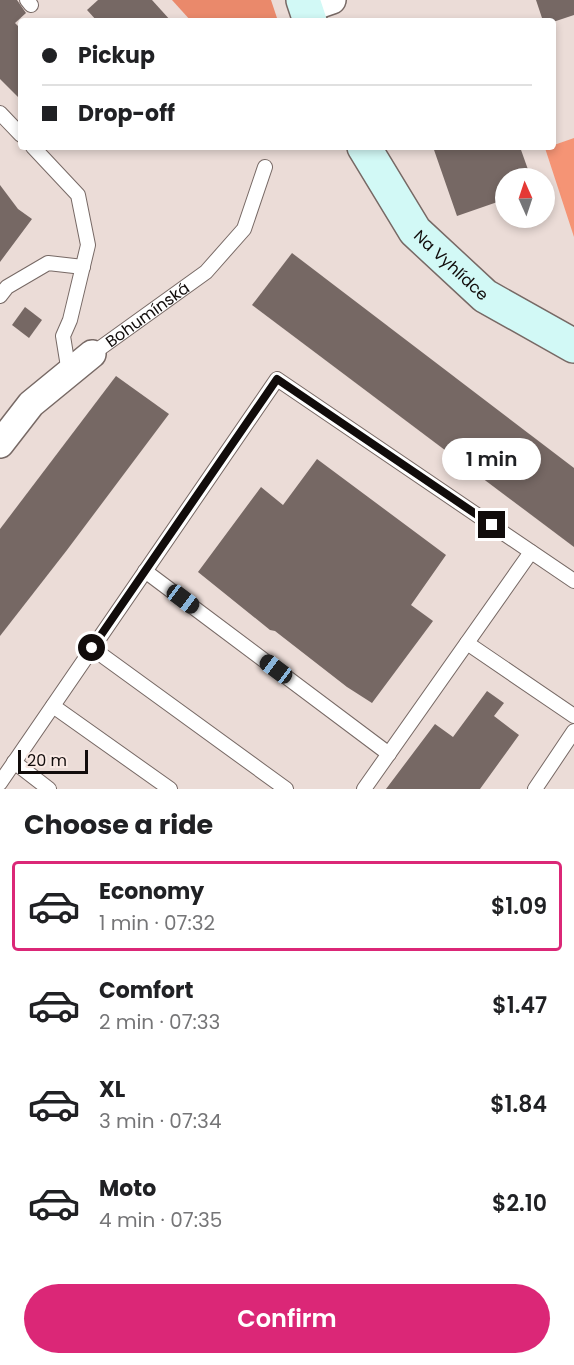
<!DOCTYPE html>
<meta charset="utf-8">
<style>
:root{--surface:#fff;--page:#f6f6f6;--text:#202124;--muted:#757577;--line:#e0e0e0;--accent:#db2777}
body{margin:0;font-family:Poppins,sans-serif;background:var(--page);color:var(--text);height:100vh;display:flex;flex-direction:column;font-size:22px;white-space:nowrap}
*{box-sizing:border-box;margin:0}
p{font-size:20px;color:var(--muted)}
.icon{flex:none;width:33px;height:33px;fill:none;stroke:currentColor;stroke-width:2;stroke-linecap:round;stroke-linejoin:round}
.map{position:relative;height:789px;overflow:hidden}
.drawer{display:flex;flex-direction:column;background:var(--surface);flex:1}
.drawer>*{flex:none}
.banner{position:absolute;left:18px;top:18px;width:538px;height:132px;border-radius:6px;box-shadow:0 3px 9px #0003;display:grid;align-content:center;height:132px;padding:0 24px;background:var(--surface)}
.needle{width:39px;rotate:357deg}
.controls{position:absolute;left:495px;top:168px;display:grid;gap:12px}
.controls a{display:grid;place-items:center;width:60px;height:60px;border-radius:50%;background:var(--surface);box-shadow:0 3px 9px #0003;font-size:30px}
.scale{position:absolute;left:18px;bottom:15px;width:70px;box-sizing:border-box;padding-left:6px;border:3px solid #110c0b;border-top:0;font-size:16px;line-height:21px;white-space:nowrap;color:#110c0b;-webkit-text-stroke:4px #f9e9e4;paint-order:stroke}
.end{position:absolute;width:27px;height:27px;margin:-14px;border:8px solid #110c0b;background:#fff;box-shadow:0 0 0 3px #fff}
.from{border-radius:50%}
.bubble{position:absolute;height:42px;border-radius:21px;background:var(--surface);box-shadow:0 3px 9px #0003;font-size:20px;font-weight:600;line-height:42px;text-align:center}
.car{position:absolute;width:18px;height:36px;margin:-18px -9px;border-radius:8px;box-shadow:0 0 4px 2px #0007;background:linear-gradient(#222 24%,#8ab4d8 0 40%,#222 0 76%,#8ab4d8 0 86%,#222 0)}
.banner b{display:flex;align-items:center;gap:21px;height:57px;font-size:22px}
.banner b+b{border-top:2px solid var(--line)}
.banner i{width:15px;height:15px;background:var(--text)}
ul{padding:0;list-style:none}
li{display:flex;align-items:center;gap:18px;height:90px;margin:0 12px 9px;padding:0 12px;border:3px solid transparent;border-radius:6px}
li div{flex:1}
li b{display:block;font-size:22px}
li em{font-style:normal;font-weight:600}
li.active{border-color:var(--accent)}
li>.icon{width:54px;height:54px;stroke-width:1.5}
h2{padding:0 24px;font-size:27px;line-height:72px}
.button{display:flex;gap:12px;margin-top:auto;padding:12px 24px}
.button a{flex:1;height:69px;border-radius:36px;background:var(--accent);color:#fff;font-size:24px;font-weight:600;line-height:69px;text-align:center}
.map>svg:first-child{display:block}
.green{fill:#f59475}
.forest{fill:#ea896b}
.building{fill:#766864}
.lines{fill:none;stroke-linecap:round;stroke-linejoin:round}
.lane-casing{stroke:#776965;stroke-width:16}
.street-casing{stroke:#776965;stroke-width:30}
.secondary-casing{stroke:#776965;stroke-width:36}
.lane{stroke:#fff;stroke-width:14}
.street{stroke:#fff;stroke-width:27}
.secondary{stroke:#d2f9f6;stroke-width:33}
.route{stroke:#110c0b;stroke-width:8}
.labels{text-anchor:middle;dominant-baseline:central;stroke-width:6;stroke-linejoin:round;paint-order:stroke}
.street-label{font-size:16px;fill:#110c0b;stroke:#f9e9e4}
</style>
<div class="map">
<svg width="574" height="789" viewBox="0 0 574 789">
<rect width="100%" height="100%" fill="#ebdcd7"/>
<!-- green -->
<polygon class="green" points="574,138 574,237 545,148 554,147 554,145"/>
<!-- forest -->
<polygon class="forest" points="172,0 271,0 278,21 191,21"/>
<!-- building -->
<g class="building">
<polygon points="0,0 17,0 26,13 15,23 21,29 21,100 0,79"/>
<polygon points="98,0 152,0 171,21 97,21 87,10"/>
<polygon points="536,0 574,0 574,15 556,21 543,21"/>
<polygon points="433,147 520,147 531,178 506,178 506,199 457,216"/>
<polygon points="0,185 18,209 32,219 0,262"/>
<polygon points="292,253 574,468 574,547 252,305"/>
<polygon points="25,307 42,320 29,338 12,325"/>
<polygon points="116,376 169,414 67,550 0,636 0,529"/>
<polygon points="317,459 446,555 411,605 433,621 372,703 347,687 275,631 270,630 198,572 261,487 283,505"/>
<polygon points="487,691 504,703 494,716 519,735 480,789 386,789 435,724 453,737"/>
</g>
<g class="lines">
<!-- lane casing -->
<g class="lane-casing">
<g id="lane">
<polyline points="27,0 31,5"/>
<polyline points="0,113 21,135"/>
<polyline points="33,147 78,195 88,245 70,320 63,336 69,373"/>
<polyline points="0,296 7,287 48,263 83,267"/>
<path id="s1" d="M92,354L206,272L244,229L265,167"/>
<polyline points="145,571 389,754"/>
<polyline points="467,643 574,716"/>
<polyline points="92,648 286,789"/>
<polyline points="53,706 170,789"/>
<polyline points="14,762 49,789"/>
<polyline points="0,783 277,379 574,581"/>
<polyline points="364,789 531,552"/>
<polyline points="535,789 574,731"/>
</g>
</g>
<!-- street casing -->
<g class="street-casing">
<g id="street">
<polyline points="306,9 332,0"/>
<polyline points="0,444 31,404 92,354"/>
</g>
</g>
<!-- secondary casing -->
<g class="secondary-casing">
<g id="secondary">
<polyline points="303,0 310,21"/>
<path id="s2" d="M364,147L415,231L485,296L574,346"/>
</g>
</g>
<!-- lane -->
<use href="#lane" class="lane"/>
<!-- street -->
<use href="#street" class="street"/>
<!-- secondary -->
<use href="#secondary" class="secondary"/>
</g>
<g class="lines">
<!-- route -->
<polyline class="route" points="92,648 277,379 492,525"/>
</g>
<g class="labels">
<!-- street labels -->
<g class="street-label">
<text stroke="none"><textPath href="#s2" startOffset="148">Na Vyhlídce</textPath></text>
<text stroke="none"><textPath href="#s1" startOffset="68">Bohumínská</textPath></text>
</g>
</g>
</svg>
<div class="controls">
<a><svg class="needle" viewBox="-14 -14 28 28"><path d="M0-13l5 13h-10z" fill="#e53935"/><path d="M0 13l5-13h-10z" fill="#757577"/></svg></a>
</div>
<div class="scale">20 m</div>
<i class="end from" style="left:92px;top:648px"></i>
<i class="end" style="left:492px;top:525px"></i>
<div class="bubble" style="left:442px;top:438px;width:99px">1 min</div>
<i class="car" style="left:183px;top:599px;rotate:127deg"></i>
<i class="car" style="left:276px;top:669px;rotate:307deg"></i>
<div class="banner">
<b><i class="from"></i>Pickup</b>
<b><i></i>Drop-off</b>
</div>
</div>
<section class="drawer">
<h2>Choose a ride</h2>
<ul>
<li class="active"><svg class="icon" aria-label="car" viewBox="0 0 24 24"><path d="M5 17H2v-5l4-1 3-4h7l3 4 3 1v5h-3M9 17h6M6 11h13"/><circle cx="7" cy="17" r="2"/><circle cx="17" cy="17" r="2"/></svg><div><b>Economy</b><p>1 min · 07:32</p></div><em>$1.09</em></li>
<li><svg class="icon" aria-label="car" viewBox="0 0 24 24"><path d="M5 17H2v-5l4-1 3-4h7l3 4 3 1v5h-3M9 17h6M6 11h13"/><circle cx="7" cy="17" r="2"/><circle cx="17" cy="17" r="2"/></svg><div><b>Comfort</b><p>2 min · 07:33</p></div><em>$1.47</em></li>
<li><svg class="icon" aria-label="car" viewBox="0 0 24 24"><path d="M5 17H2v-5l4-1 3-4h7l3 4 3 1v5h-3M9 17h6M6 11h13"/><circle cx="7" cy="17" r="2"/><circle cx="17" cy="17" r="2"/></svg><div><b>XL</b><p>3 min · 07:34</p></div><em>$1.84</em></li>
<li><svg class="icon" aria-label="car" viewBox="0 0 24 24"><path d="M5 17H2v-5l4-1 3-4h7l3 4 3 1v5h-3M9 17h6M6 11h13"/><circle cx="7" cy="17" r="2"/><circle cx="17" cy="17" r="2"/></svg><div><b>Moto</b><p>4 min · 07:35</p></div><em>$2.10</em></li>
</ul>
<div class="button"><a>Confirm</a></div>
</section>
